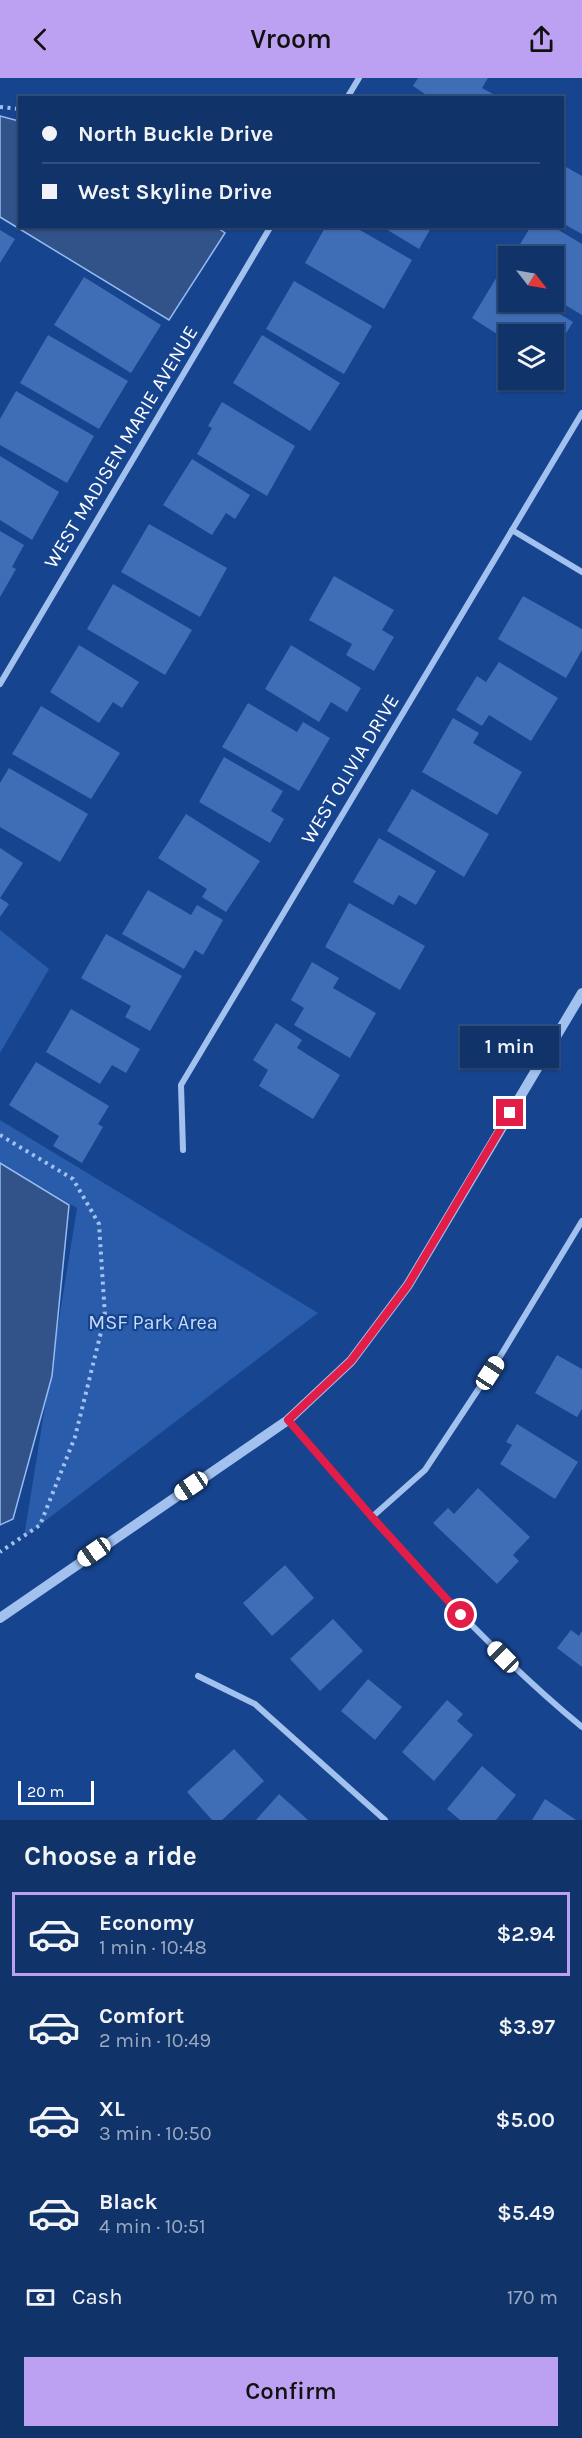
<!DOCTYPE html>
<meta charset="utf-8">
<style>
:root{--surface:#10336a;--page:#1e3f72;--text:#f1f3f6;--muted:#9caac1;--line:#304e7e;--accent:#bca0f2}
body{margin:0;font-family:Karla,sans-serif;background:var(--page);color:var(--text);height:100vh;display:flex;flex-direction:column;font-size:22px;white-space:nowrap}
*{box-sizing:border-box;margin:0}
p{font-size:20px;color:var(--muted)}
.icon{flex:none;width:33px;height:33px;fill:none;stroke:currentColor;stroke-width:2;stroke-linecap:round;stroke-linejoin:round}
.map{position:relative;height:1742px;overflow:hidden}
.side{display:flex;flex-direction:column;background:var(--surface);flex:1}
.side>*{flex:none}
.banner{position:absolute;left:18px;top:18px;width:546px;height:132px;border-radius:0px;box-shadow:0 2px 4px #0004,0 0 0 2px var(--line);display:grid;align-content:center;height:132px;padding:0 24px;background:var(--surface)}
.needle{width:39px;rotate:121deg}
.fabs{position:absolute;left:498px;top:168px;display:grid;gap:12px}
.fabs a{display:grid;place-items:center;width:66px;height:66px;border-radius:0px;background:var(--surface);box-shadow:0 2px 4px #0004,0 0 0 2px var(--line);font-size:30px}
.scale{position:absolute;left:18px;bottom:15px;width:76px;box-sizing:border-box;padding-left:6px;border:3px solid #fff;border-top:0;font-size:16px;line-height:21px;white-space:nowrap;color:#fff;-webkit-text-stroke:4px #16448e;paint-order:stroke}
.end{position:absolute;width:27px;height:27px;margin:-14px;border:8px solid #e11d48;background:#fff;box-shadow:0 0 0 3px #fff}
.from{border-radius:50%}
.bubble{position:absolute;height:42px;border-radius:0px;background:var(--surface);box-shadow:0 2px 4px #0004,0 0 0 2px var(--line);font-size:20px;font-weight:600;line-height:42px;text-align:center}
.car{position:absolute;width:18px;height:36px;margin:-18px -9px;border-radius:8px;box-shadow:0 0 4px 2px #0007;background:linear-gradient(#fff 24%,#345 0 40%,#fff 0 76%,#345 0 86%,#fff 0)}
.banner b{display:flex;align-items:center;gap:21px;height:57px;font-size:22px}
.banner b+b{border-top:2px solid var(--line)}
.banner i{width:15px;height:15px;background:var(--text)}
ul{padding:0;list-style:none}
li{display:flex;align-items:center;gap:18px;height:84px;margin:0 12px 9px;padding:0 12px;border:3px solid transparent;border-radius:0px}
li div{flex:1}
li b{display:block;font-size:22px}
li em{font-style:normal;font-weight:600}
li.on{border-color:var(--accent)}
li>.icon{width:54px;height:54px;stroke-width:1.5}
h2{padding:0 24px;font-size:27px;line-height:72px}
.pay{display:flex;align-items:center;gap:15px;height:66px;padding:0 24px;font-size:22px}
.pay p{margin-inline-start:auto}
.action{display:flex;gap:12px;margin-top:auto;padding:12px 24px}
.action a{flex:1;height:69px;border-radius:0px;background:var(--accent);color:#111;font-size:24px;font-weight:600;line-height:69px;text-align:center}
header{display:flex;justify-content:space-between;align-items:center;height:78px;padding:0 24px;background:var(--accent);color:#111;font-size:27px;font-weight:600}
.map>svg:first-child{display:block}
.green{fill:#295dac}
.water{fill:#31538a;stroke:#94bbf2;stroke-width:1.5}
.building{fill:#3f6eb7}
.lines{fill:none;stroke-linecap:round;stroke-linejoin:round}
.path{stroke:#a2c1ef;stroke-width:4;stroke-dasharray:3 4.5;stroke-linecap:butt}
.minor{stroke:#a2c1ef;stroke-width:6}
.tertiary{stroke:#a2c1ef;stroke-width:10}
.route{stroke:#e11d48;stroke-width:8}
.labels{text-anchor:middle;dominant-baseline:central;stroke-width:4.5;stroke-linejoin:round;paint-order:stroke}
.street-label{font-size:20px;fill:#fff;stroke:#16448e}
.park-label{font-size:20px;fill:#c8ddfb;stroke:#16448e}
</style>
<header><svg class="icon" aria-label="back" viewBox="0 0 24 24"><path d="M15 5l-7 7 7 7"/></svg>Vroom<svg class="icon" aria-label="share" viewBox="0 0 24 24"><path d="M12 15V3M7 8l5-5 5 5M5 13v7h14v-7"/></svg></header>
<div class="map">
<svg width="582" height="1742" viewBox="0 0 582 1742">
<rect width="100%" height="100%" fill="#16448e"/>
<!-- green -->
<g class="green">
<polygon points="0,852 49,891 0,975"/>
<polygon points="0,1042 318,1235 24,1459 77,1130 0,1084"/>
</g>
<!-- water -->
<g class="water">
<polygon points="0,38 19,43 20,148 215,148 225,155 169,242 0,139"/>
<polygon points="0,1085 69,1127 52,1298 13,1441 0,1447"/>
</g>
<!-- building -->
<g class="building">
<polygon points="418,0 488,0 482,10 493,16 491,20 431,20 413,8"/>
<polygon points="566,89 582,98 582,156 562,145 562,96"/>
<polygon points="326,148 353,148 412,182 384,231 305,185"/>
<polygon points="381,148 432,148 419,171"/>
<polygon points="531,148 552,148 582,166 582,237 555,221 559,214 554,211 554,178 513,178"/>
<polygon points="0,152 15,161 0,185"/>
<polygon points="498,197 508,204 508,224 540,224 573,244 554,275 554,256 508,256 508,263 472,240"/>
<polygon points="84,199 161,247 131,295 54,247"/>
<polygon points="294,203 372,248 344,296 266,251"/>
<polygon points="48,257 128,303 99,351 20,305"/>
<polygon points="262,257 340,305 310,353 233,305"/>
<polygon points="16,313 94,358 67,405 0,367 0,341"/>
<polygon points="222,324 295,368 267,418 197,376 212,350 208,348"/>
<polygon points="0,378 59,414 32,462 0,442"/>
<polygon points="192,381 250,417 235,441 226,435 212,457 163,427"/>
<polygon points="149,446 227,490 200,539 121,494"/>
<polygon points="0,453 24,467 12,489 16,491 0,519"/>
<polygon points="334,498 394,532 382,552 394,559 374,593 346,577 352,566 309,542"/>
<polygon points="113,506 192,552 165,597 87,551"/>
<polygon points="523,518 582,551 582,572 566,600 498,561"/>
<polygon points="79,567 139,604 122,630 113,624 99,645 50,614"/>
<polygon points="291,567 361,610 347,634 331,624 319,644 265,611"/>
<polygon points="499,584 558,620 531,663 489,637 482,648 456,632 477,598 486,604"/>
<polygon points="248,625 297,654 303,644 330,660 299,713 222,669"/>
<polygon points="41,628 120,675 91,721 12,676"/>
<polygon points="453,640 479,655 473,665 522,694 497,737 422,694"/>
<polygon points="224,679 283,713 271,733 284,741 270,765 199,724"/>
<polygon points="9,690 88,736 60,784 0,749 0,705"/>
<polygon points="412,711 489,756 464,799 387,753"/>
<polygon points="186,736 260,783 226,834 202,819 207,811 158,780"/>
<polygon points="379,760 436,793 416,827 399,817 393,827 353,804"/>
<polygon points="0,770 23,785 0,820 9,826 0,839"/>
<polygon points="148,812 191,837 197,827 223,842 203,877 195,872 184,891 122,856"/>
<polygon points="349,825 425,868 400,912 325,869"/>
<polygon points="106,856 182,898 150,953 125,939 131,928 81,900"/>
<polygon points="312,884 339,900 333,910 376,935 350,980 294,947 304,930 291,922"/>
<polygon points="71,931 140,971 126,995 112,987 100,1006 46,974"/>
<polygon points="276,945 302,962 297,970 340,997 313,1041 259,1008 268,992 253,982"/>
<polygon points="36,984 109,1028 98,1046 103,1049 82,1085 53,1068 59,1058 9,1027"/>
<polygon points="557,1277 582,1291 582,1331 577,1339 535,1315"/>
<polygon points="517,1346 578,1384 555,1421 500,1386 512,1367 506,1364"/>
<polygon points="478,1410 530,1459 513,1477 519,1483 497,1506 433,1445 448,1430 454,1436"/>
<polygon points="285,1487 314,1520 272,1558 243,1525"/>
<polygon points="333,1541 363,1573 320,1613 290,1581"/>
<polygon points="571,1552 579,1558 582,1553 582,1589 557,1570"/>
<polygon points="368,1601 402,1629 375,1662 341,1633"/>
<polygon points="447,1622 463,1636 457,1643 473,1657 434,1703 402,1674"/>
<polygon points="234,1671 264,1703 222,1742 212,1742 187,1714"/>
<polygon points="482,1688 516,1717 496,1742 460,1742 447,1731"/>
<polygon points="279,1716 308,1742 256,1742"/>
<polygon points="545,1721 576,1742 532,1742"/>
</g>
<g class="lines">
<!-- path -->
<g class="path">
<polyline points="0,29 20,31"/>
<polyline points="242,148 244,150"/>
<polyline points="0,1057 73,1101 99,1146 105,1238 75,1359 40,1447 0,1474"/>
</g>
<!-- minor -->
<g class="minor">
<polyline points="347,20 359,0"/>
<polyline points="512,452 582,494"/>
<polyline points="0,606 271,148"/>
<polyline points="183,1072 181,1007 582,335"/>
<path d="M288,1342C381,1450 473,1559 582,1649"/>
<polyline points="372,1439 425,1392 501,1277 582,1143"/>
<polyline points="198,1598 255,1626 385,1742"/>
</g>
<!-- tertiary -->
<polyline class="tertiary" points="0,1540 288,1342 351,1283 408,1207 582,915"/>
</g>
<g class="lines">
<!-- route -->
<polyline class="route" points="461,1537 372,1439 288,1342 351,1283 408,1207 510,1035"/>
</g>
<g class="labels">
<!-- street labels -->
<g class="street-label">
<text transform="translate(121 369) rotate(-59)">WEST MADISEN MARIE AVENUE</text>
<text transform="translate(350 691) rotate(-59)">WEST OLIVIA DRIVE</text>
</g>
<!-- park labels -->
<g class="park-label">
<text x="153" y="1244">MSF Park Area</text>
</g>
</g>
</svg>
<div class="fabs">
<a><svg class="needle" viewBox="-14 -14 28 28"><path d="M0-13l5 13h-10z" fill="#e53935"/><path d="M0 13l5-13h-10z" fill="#9caac1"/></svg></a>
<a><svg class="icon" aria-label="layers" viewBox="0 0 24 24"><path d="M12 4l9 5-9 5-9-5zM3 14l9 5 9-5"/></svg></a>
</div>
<div class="scale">20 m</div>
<i class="end from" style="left:461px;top:1537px"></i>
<i class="end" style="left:510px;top:1035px"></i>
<div class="bubble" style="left:460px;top:948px;width:99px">1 min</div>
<i class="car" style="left:490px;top:1295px;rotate:33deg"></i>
<i class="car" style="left:191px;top:1408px;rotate:236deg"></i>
<i class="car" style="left:94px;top:1474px;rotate:235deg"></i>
<i class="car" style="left:503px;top:1579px;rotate:315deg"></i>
<div class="banner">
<b><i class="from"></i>North Buckle Drive</b>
<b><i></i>West Skyline Drive</b>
</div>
</div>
<section class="side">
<h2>Choose a ride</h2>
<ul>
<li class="on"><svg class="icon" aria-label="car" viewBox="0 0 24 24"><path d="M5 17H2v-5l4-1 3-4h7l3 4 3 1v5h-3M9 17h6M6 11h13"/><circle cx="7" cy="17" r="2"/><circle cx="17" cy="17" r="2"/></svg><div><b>Economy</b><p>1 min · 10:48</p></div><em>$2.94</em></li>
<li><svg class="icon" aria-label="car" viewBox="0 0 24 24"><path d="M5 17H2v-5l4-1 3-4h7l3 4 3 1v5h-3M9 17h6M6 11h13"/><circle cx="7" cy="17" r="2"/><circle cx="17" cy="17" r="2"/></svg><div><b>Comfort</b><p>2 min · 10:49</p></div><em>$3.97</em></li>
<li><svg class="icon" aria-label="car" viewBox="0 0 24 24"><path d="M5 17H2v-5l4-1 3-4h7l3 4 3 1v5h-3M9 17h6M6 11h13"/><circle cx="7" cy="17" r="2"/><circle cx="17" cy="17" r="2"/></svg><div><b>XL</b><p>3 min · 10:50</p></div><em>$5.00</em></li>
<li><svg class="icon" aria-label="car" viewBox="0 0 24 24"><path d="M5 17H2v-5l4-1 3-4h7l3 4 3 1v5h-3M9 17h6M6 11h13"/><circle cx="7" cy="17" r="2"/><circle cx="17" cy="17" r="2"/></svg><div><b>Black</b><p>4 min · 10:51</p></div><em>$5.49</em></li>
</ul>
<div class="pay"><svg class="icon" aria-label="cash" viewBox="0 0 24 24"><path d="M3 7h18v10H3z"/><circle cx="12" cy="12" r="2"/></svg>Cash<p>170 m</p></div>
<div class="action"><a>Confirm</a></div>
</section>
